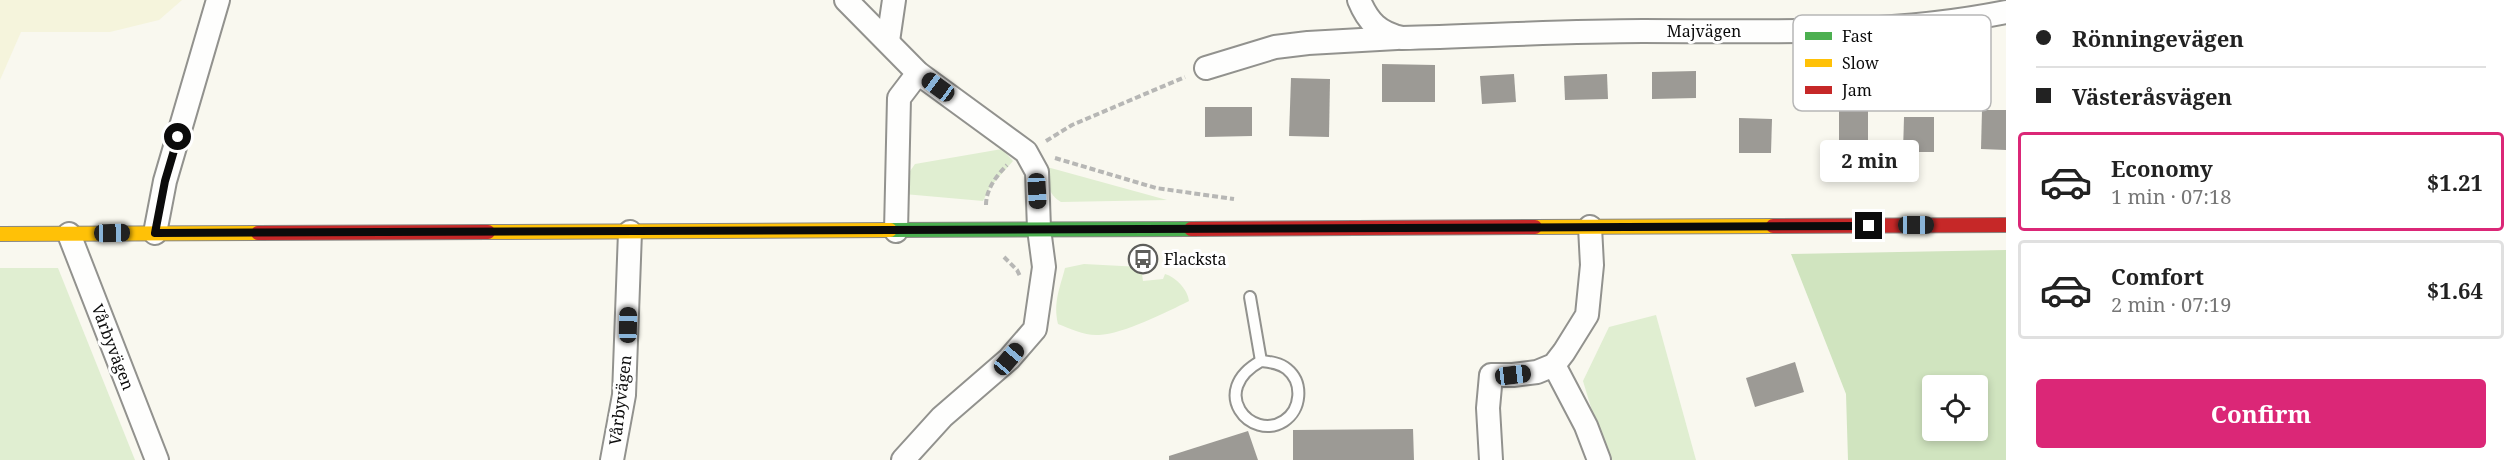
<!DOCTYPE html>
<meta charset="utf-8">
<style>
:root{--surface:#fff;--page:#f2f2f2;--text:#222;--muted:#767676;--line:#e0e0e0;--accent:#db2777}
body{margin:0;font-family:"Noto Serif",serif;background:var(--page);color:var(--text);height:100vh;display:flex;flex-direction:column;font-size:22px;white-space:nowrap}
*{box-sizing:border-box;margin:0}
p{font-size:20px;color:var(--muted)}
.icon{flex:none;width:33px;height:33px;fill:none;stroke:currentColor;stroke-width:2;stroke-linecap:round;stroke-linejoin:round}
.map{position:relative;flex:1;overflow:hidden}
.side{display:flex;flex-direction:column;background:var(--surface);width:510px}
.side>*{flex:none}
.guide{display:grid;align-content:center;height:132px;padding:0 30px;background:var(--surface)}
.buttons{position:absolute;left:1922px;top:375px;display:grid;gap:12px}
.buttons a{display:grid;place-items:center;width:66px;height:66px;border-radius:6px;background:var(--surface);box-shadow:0 3px 9px #0003;font-size:30px}
.end{position:absolute;width:27px;height:27px;margin:-14px;border:8px solid #0b0b0b;background:#fff;box-shadow:0 0 0 3px #fff}
.from{border-radius:50%}
.bubble{position:absolute;height:42px;border-radius:6px;background:var(--surface);box-shadow:0 3px 9px #0003;font-size:20px;font-weight:700;line-height:42px;text-align:center}
.car{position:absolute;width:18px;height:36px;margin:-18px -9px;border-radius:8px;box-shadow:0 0 4px 2px #0007;background:linear-gradient(#222 24%,#8ab4d8 0 40%,#222 0 76%,#8ab4d8 0 86%,#222 0)}
.guide b{display:flex;align-items:center;gap:21px;height:57px;font-size:22px}
.guide b+b{border-top:2px solid var(--line)}
.guide i{width:15px;height:15px;background:var(--text)}
ul{padding:0;list-style:none}
li{display:flex;align-items:center;gap:18px;height:99px;margin:0 12px 9px;padding:0 18px;border:3px solid var(--line);border-radius:6px}
li div{flex:1}
li b{display:block;font-size:22px}
li em{font-style:normal;font-weight:700}
li.current{border-color:var(--accent)}
li>.icon{width:54px;height:54px;stroke-width:1.5}
.primary-button{display:flex;gap:12px;margin-top:auto;padding:12px 30px}
.primary-button a{flex:1;height:69px;border-radius:6px;background:var(--accent);color:#fff;font-size:24px;font-weight:700;line-height:69px;text-align:center}
main{display:flex;flex:1;min-height:0}
.map>svg:first-child{display:block}
.farmland{fill:#f5f4dc}
.green{fill:#e0eed1}
.forest{fill:#d0e4bf;fill-rule:evenodd}
.building{fill:#9c9a95}
.lines{fill:none;stroke-linecap:round;stroke-linejoin:round}
.lane-casing{stroke:#92928e;stroke-width:14}
.street-casing{stroke:#92928e;stroke-width:26}
.fast-casing{stroke:#898884;stroke-width:16}
.slow-casing{stroke:#898884;stroke-width:16}
.jam-casing{stroke:#898884;stroke-width:16}
.path{stroke:#b7b7b5;stroke-width:4;stroke-dasharray:6 3;stroke-linecap:butt}
.lane{stroke:#fefefd;stroke-width:10}
.street{stroke:#fefefd;stroke-width:22}
.fast{stroke:#4caf50;stroke-width:14}
.slow{stroke:#ffc107;stroke-width:14}
.jam{stroke:#c62828;stroke-width:14}
.route{stroke:#0b0b0b;stroke-width:8}
.labels{text-anchor:middle;dominant-baseline:central;stroke-width:6;stroke-linejoin:round;paint-order:stroke}
.street-label{font-size:16px;fill:#0b0b0b;stroke:#fff}
.poi-label{font-size:16px;fill:#0b0b0b;stroke:#fff;text-anchor:start}
.key{fill:#fff;stroke:#b6b6b6;stroke-width:1.5}
.key-label{font-size:16px;fill:#0b0b0b}
</style>
<main>
<div class="map">
<svg width="2006" height="460" viewBox="0 0 2006 460">
<rect width="100%" height="100%" fill="#f9f8ef"/>
<!-- farmland -->
<polygon class="farmland" points="0,0 182,0 159,20 110,32 21,32 0,80"/>
<!-- green -->
<g class="green">
<polygon points="1002,149 1013,161 990,187 983,201 904,194 899,187 915,164"/>
<path d="M1047,167L1167,200L1061,202C1048,195 1046,181 1047,167Z"/>
<path d="M1084,264L1141,267L1143,281L1163,279L1165,274C1176,277 1188,290 1189,301C1167,312 1123,334 1099,335C1085,336 1071,329 1058,324C1053,302 1060,288 1065,268Z"/>
<polygon points="0,268 58,268 135,460 0,460"/>
<polygon points="1656,315 1696,460 1607,460 1583,381 1609,327"/>
</g>
<!-- forest -->
<path class="forest" d="M2006,250V460H1848L1846,394L1791,254ZM1932,386H1977V430H1932Z"/>
<!-- building -->
<g class="building">
<polygon points="1382,64 1435,65 1435,102 1382,102"/>
<polygon points="1696,71 1696,98 1652,99 1652,72"/>
<polygon points="1514,74 1516,102 1482,104 1480,76"/>
<polygon points="1607,74 1608,99 1565,100 1564,76"/>
<polygon points="1291,78 1330,79 1329,137 1289,136"/>
<polygon points="1205,107 1252,107 1252,136 1205,137"/>
<rect x="1839" y="110" width="29" height="41"/>
<polygon points="1982,110 2006,110 2006,150 1981,149"/>
<polygon points="1904,117 1934,117 1934,152 1903,152"/>
<polygon points="1739,118 1772,119 1771,153 1739,153"/>
<polygon points="1795,362 1804,392 1755,407 1746,378"/>
<polygon points="1413,429 1414,460 1293,460 1293,430"/>
<polygon points="1248,431 1258,460 1169,460 1169,456"/>
</g>
<g class="lines">
<!-- lane casing -->
<g class="lane-casing">
<g id="lane">
<polyline points="1250,297 1261,361"/>
<path d="M1261,361C1270,362 1280,363 1287,369C1304,383 1301,410 1284,421C1251,442 1207,391 1261,361Z"/>
</g>
</g>
<!-- street casing -->
<g class="street-casing">
<g id="street">
<polyline points="846,0 918,73 1026,152 1037,172 1039,229 1044,267 1035,329 1009,359 942,417 903,460"/>
<path d="M1359,0C1368,22 1379,33 1402,38C1482,36 1563,31 1643,31C1764,31 1887,36 2006,12"/>
<polyline points="888,41 894,0"/>
<polyline points="1206,68 1275,47 1308,43 1397,38"/>
<polyline points="896,231 899,98 918,73"/>
<polyline points="155,233 165,181 218,0"/>
<polyline points="69,234 157,460"/>
<polyline points="1554,365 1586,426 1599,460"/>
<polyline points="612,460 624,395 630,232"/>
<polyline points="1491,460 1488,408 1491,375 1513,375 1537,372 1554,365 1564,352 1587,315 1592,265 1590,227"/>
</g>
</g>
<!-- fast casing -->
<g class="fast-casing">
<polyline id="fast" points="890,230 1191,229"/>
</g>
<!-- slow casing -->
<g class="slow-casing">
<g id="slow">
<polyline points="1535,227 1773,226"/>
<polyline points="488,232 890,230"/>
<polyline points="0,234 258,233"/>
</g>
</g>
<!-- jam casing -->
<g class="jam-casing">
<g id="jam">
<polyline points="1773,226 2006,225"/>
<polyline points="1191,229 1535,227"/>
<polyline points="258,233 488,232"/>
</g>
</g>
<!-- path -->
<g class="path">
<polyline points="1046,141 1072,125 1185,77"/>
<polyline points="1055,158 1156,188 1234,199"/>
<path d="M986,205C986,189 997,175 1007,165"/>
<polyline points="1004,257 1017,270 1020,276"/>
</g>
<!-- lane -->
<use href="#lane" class="lane"/>
<!-- street -->
<use href="#street" class="street"/>
<!-- fast -->
<use href="#fast" class="fast"/>
<!-- slow -->
<use href="#slow" class="slow"/>
<!-- jam -->
<use href="#jam" class="jam"/>
</g>
<g class="lines">
<!-- route -->
<polyline class="route" points="178,137 165,181 155,233 1869,226"/>
</g>
<!-- icons -->
<defs>
<g id="bus-ring" transform="scale(1.5)"><circle r="9.5" fill="#fff" stroke="#5e5e5b" stroke-width="1.5"/><path d="M-5-6H5V4H4V6H2V4H-2V6H-4V4H-5ZM-3.5-4V0h7V-4ZM-3.5 1.2v1.5H-2V1.2ZM2 1.2v1.5H3.5V1.2Z" fill="#5e5e5b"/></g>
</defs>
<g fill-rule="evenodd">
<use href="#bus-ring" x="1143" y="259"/>
</g>
<g class="labels">
<!-- street labels -->
<g class="street-label">
<text x="1704" y="31">Majvägen</text>
<text transform="translate(113 347) rotate(69)">Vårbyvägen</text>
<text transform="translate(620 400) rotate(-83)">Vårbyvägen</text>
</g>
<!-- poi labels -->
<g class="poi-label">
<text x="1164" y="259">Flacksta</text>
</g>
</g>
<!-- legend -->
<rect x="1793" y="15" width="198" height="96" rx="9" class="key"/>
<rect x="1805" y="32" width="27" height="8" fill="#4caf50"/>
<rect x="1805" y="59" width="27" height="8" fill="#ffc107"/>
<rect x="1805" y="86" width="27" height="8" fill="#c62828"/>
<g class="key-label">
<text x="1842" y="42">Fast</text>
<text x="1842" y="69">Slow</text>
<text x="1842" y="96">Jam</text>
</g>
</svg>
<div class="buttons">
<a><svg class="icon" aria-label="locate" viewBox="0 0 24 24"><circle cx="12" cy="12" r="6"/><path d="M12 2v4M12 18v4M2 12h4M18 12h4"/></svg></a>
</div>
<i class="end from" style="left:178px;top:137px"></i>
<i class="end" style="left:1869px;top:226px"></i>
<div class="bubble" style="left:1820px;top:140px;width:99px">2 min</div>
<i class="car" style="left:938px;top:87px;rotate:306deg"></i>
<i class="car" style="left:1037px;top:191px;rotate:177deg"></i>
<i class="car" style="left:1916px;top:225px;rotate:90deg"></i>
<i class="car" style="left:112px;top:233px;rotate:89deg"></i>
<i class="car" style="left:628px;top:325px;rotate:1deg"></i>
<i class="car" style="left:1009px;top:359px;rotate:40deg"></i>
<i class="car" style="left:1513px;top:375px;rotate:83deg"></i>
</div>
<section class="side">
<div class="guide">
<b><i class="from"></i>Rönningevägen</b>
<b><i></i>Västeråsvägen</b>
</div>
<ul>
<li class="current"><svg class="icon" aria-label="car" viewBox="0 0 24 24"><path d="M5 17H2v-5l4-1 3-4h7l3 4 3 1v5h-3M9 17h6M6 11h13"/><circle cx="7" cy="17" r="2"/><circle cx="17" cy="17" r="2"/></svg><div><b>Economy</b><p>1 min · 07:18</p></div><em>$1.21</em></li>
<li><svg class="icon" aria-label="car" viewBox="0 0 24 24"><path d="M5 17H2v-5l4-1 3-4h7l3 4 3 1v5h-3M9 17h6M6 11h13"/><circle cx="7" cy="17" r="2"/><circle cx="17" cy="17" r="2"/></svg><div><b>Comfort</b><p>2 min · 07:19</p></div><em>$1.64</em></li>
</ul>
<div class="primary-button"><a>Confirm</a></div>
</section>
</main>
